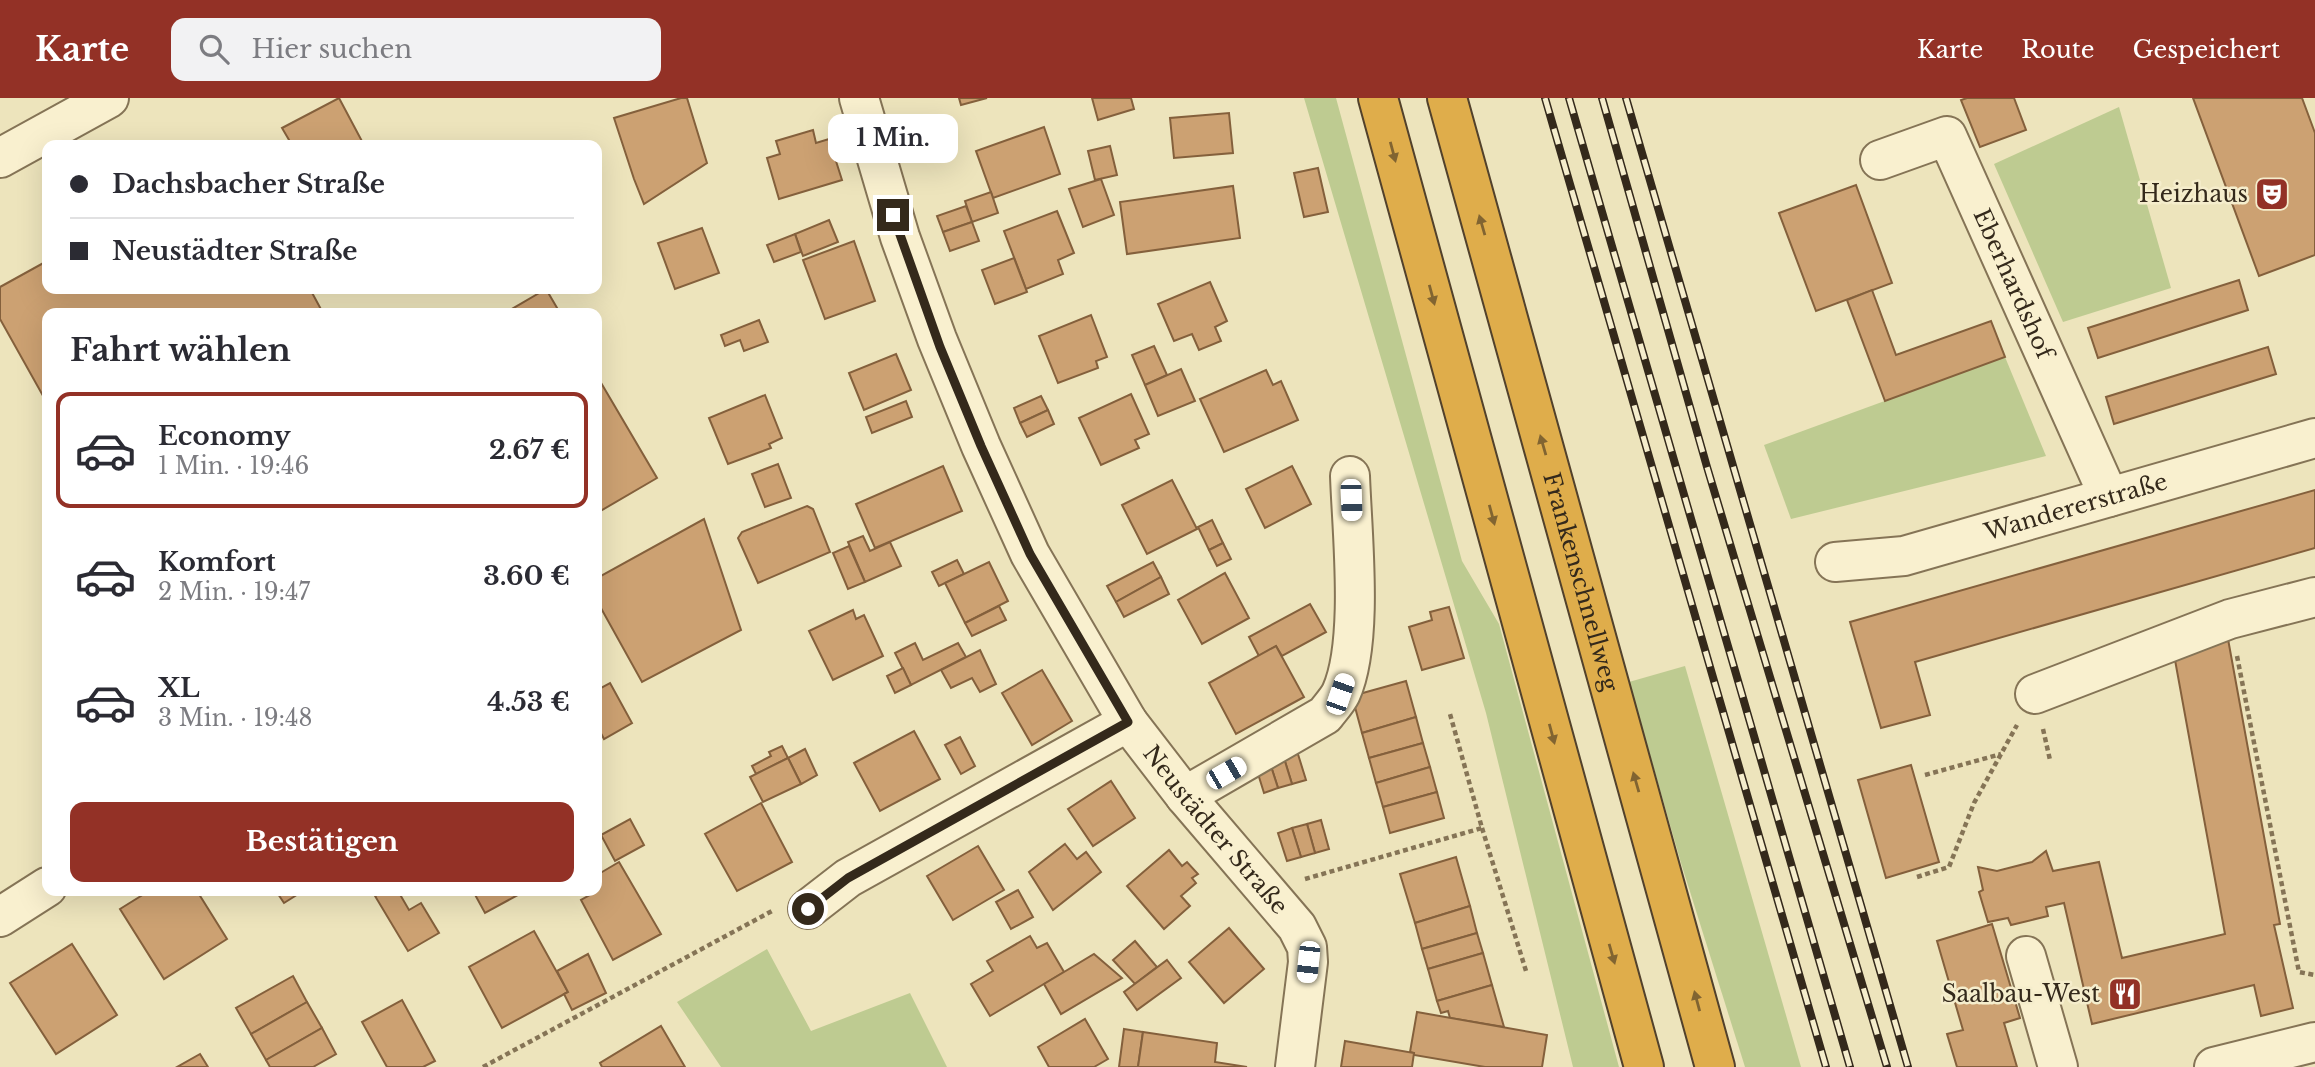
<!DOCTYPE html>
<html lang="de">
<meta charset="utf-8">
<style>
:root{--surface:#fff;--page:#f2f2f3;--text:#2b2b33;--muted:#7c7c81;--line:#e1e1e2;--accent:#933126}
body{margin:0;font-family:"Libre Baskerville",serif;background:var(--page);color:var(--text);height:100vh;display:flex;flex-direction:column;font-size:26px;white-space:nowrap}
*{box-sizing:border-box;margin:0}
p{font-size:23px;color:var(--muted)}
.icon{flex:none;width:38px;height:38px;fill:none;stroke:currentColor;stroke-width:2;stroke-linecap:round;stroke-linejoin:round}
.map{position:relative;flex:1;overflow:hidden}
.panel{position:absolute;left:42px;top:210px;width:560px;height:588px;display:flex;flex-direction:column;background:var(--surface);border-radius:14px;box-shadow:0 7px 28px #0002}
.panel>*{flex:none}
.guide{position:absolute;left:42px;top:42px;width:560px;height:154px;border-radius:14px;box-shadow:0 7px 28px #0002;display:grid;align-content:center;height:154px;padding:0 28px;background:var(--surface)}
.end{position:absolute;width:32px;height:32px;margin:-16px;border:9px solid #34291b;background:#fff;box-shadow:0 0 0 4px #fff}
.from{border-radius:50%}
.bubble{position:absolute;height:49px;border-radius:14px;background:var(--surface);box-shadow:0 7px 28px #0002;font-size:23px;font-weight:700;line-height:49px;text-align:center}
.car{position:absolute;width:21px;height:42px;margin:-21px -10px;border-radius:9px;box-shadow:0 0 5px 2px #0007;background:linear-gradient(#fff 24%,#345 0 40%,#fff 0 76%,#345 0 86%,#fff 0)}
.guide b{display:flex;align-items:center;gap:24px;height:66px;font-size:26px}
.guide b+b{border-top:2px solid var(--line)}
.guide i{width:18px;height:18px;background:var(--text)}
ul{padding:0;list-style:none}
li{display:flex;align-items:center;gap:21px;height:116px;margin:0 14px 10px;padding:0 14px;border:4px solid transparent;border-radius:14px}
li div{flex:1}
li b{display:block;font-size:26px}
li em{font-style:normal;font-weight:700}
li.current{border-color:var(--accent)}
li>.icon{width:63px;height:63px;stroke-width:1.5}
h2{padding:0 28px;font-size:32px;line-height:84px}
.button{display:flex;gap:14px;margin-top:auto;padding:14px 28px}
.button a{flex:1;height:80px;border-radius:14px;background:var(--accent);color:#fff;font-size:28px;font-weight:700;line-height:80px;text-align:center}
header{display:flex;align-items:center;gap:42px;box-sizing:border-box;height:98px;padding:0 35px;background:var(--accent);color:#fff}
header strong{font-size:33px}
nav{display:flex;gap:38px;margin-inline-start:auto;font-size:24px}
.search{width:490px;height:63px;background:var(--page);display:flex;align-items:center;gap:18px;box-sizing:border-box;padding:0 24px;border-radius:14px;color:var(--muted);font-size:26px}
.map>svg:first-child{display:block}
.green{fill:#becb91}
.building{fill:#cca172;stroke:#84603c;stroke-width:2}
.lines{fill:none;stroke-linecap:round;stroke-linejoin:round}
.minor-casing{stroke:#857456;stroke-width:42}
.highway-casing{stroke:#52412b;stroke-width:42}
.path{stroke:#857456;stroke-width:4.5;stroke-dasharray:5 3.5;stroke-linecap:butt}
.minor{stroke:#f9f0cf;stroke-width:38}
.highway{stroke:#dfad4b;stroke-width:38}
.rail-casing{stroke:#34291b;stroke-width:8}
.rail{stroke:#f5edcc;stroke-width:5;stroke-dasharray:16;stroke-linecap:butt}
.oneway{fill:#816431}
.route{stroke:#34291b;stroke-width:9}
.labels{text-anchor:middle;dominant-baseline:central;stroke-width:5;stroke-linejoin:round;paint-order:stroke}
.poi-label{font-size:23px;fill:#34291b;stroke:#f5edcc;text-anchor:end}
.street-label{font-size:23px;fill:#34291b;stroke:#f5edcc}
</style>
<header>
<strong>Karte</strong>
<div class="search"><svg class="icon" aria-label="search" viewBox="0 0 24 24"><circle cx="10" cy="10" r="6"/><path d="M15 15l6 6"/></svg>Hier suchen</div>
<nav><a>Karte</a><a>Route</a><a>Gespeichert</a></nav>
</header>
<div class="map">
<svg width="2315" height="969" viewBox="0 0 2315 969">
<rect width="100%" height="100%" fill="#ede4bc"/>
<!-- green -->
<g class="green">
<polygon points="1304,0 1336,0 1462,463 1499,526 1619,969 1573,969 1486,615"/>
<polygon points="2119,9 2171,190 2063,224 1994,66"/>
<polygon points="2005,259 2046,358 1791,421 1764,347"/>
<polygon points="1685,568 1801,969 1745,969 1681,765 1629,584"/>
<polygon points="767,851 811,933 910,895 947,969 721,969 677,904"/>
</g>
<!-- building -->
<g class="building">
<polygon points="339,0 364,47 292,47 282,30"/>
<polygon points="681,0 687,0 707,65 644,106 634,81 614,20"/>
<polygon points="959,0 987,0 961,7"/>
<polygon points="1092,0 1131,0 1134,11 1098,22"/>
<polygon points="1967,0 2014,0 2026,32 1980,49 1961,2"/>
<polygon points="2193,0 2302,0 2315,35 2315,157 2259,178"/>
<polygon points="1229,15 1233,55 1174,60 1170,20"/>
<polygon points="1044,29 1060,76 993,100 976,53"/>
<polygon points="813,32 816,45 829,41 842,82 779,101 767,60 780,56 776,43"/>
<polygon points="1110,48 1117,77 1095,82 1088,53"/>
<polygon points="1318,70 1328,114 1304,119 1294,75"/>
<polygon points="1101,81 1114,117 1083,129 1069,91"/>
<polygon points="1856,87 1892,185 1816,213 1779,115"/>
<polygon points="1233,88 1240,140 1127,156 1120,104"/>
<polygon points="991,94 998,115 972,124 965,103"/>
<polygon points="966,108 972,124 943,134 937,118"/>
<polygon points="1057,113 1074,155 1058,162 1063,176 1026,191 1004,133"/>
<polygon points="829,122 838,144 803,158 795,136"/>
<polygon points="972,124 979,143 950,153 943,134"/>
<polygon points="702,130 719,175 675,191 658,145"/>
<polygon points="795,136 801,154 774,164 767,147"/>
<polygon points="854,143 875,203 825,221 803,162"/>
<polygon points="1014,160 1027,194 995,206 982,172"/>
<polygon points="47,163 47,191 310,191 323,215 47,215 47,305 0,221 0,189"/>
<polygon points="2239,182 2248,212 2098,260 2088,230"/>
<polygon points="1210,184 1227,223 1215,229 1221,243 1199,252 1192,236 1174,243 1158,206"/>
<polygon points="546,191 560,215 505,215"/>
<polygon points="1872,192 1896,257 1991,223 2005,259 1885,303 1847,202"/>
<polygon points="1091,217 1107,259 1096,263 1098,270 1058,285 1039,238"/>
<polygon points="759,222 768,244 744,253 740,242 725,248 721,237"/>
<polygon points="1154,248 1167,277 1145,287 1132,257"/>
<polygon points="2268,249 2276,276 2114,326 2106,299"/>
<polygon points="896,256 911,292 864,312 849,275"/>
<polygon points="1181,271 1195,303 1158,318 1145,287"/>
<polygon points="1266,272 1273,287 1281,283 1298,322 1224,354 1200,301"/>
<polygon points="597,278 657,380 597,415"/>
<polygon points="1131,296 1149,336 1135,342 1139,350 1101,367 1079,320"/>
<polygon points="765,297 782,340 769,346 771,350 728,366 709,320"/>
<polygon points="1041,298 1048,312 1020,325 1014,310"/>
<polygon points="906,303 912,319 872,335 866,319"/>
<polygon points="1048,312 1054,326 1027,339 1020,325"/>
<polygon points="778,366 791,400 765,409 752,376"/>
<polygon points="943,368 962,413 875,450 856,406"/>
<polygon points="1292,368 1311,406 1265,430 1246,391"/>
<polygon points="1172,382 1197,431 1147,456 1122,407"/>
<polygon points="2315,392 2315,450 1915,564 1930,617 1881,630 1850,524"/>
<polygon points="807,408 813,411 830,454 758,485 738,440 742,434"/>
<polygon points="704,421 741,532 642,584 597,503 597,480"/>
<polygon points="1212,422 1223,445 1209,452 1198,429"/>
<polygon points="863,438 870,453 890,444 901,468 865,484 848,444"/>
<polygon points="1223,445 1231,461 1217,468 1209,452"/>
<polygon points="849,448 865,484 848,491 833,455"/>
<polygon points="957,462 964,476 939,488 932,474"/>
<polygon points="989,464 1008,503 965,525 945,485"/>
<polygon points="1153,464 1161,479 1116,504 1107,488"/>
<polygon points="1225,475 1249,520 1202,546 1178,502"/>
<polygon points="1161,479 1169,496 1124,519 1116,504"/>
<polygon points="1310,506 1326,534 1282,558 1276,548 1259,558 1249,539"/>
<polygon points="999,508 1006,522 972,538 965,525"/>
<polygon points="1449,509 1464,560 1422,572 1409,529 1432,522 1430,514"/>
<polygon points="853,512 856,521 864,517 883,558 833,582 809,533"/>
<polygon points="2228,541 2280,826 2274,827 2293,910 2261,918 2254,887 2092,926 2064,805 2046,809 2048,818 2011,827 2008,820 1988,824 1979,794 1983,792 1978,769 1997,773 2032,764 2046,753 2053,773 2099,764 2122,860 2225,836 2173,551"/>
<polygon points="915,545 923,562 958,545 966,559 911,587 895,555"/>
<polygon points="1276,548 1304,599 1236,636 1209,585"/>
<polygon points="980,552 996,586 980,594 972,580 951,590 941,572"/>
<polygon points="903,570 911,587 895,595 887,578"/>
<polygon points="1042,572 1072,623 1032,647 1002,595"/>
<polygon points="1406,583 1416,619 1362,635 1352,598"/>
<polygon points="610,585 632,625 604,641 597,628 597,592"/>
<polygon points="1416,619 1423,645 1369,660 1362,635"/>
<polygon points="914,633 940,681 880,713 854,665"/>
<polygon points="960,639 975,668 961,676 945,647"/>
<polygon points="1423,645 1430,669 1376,685 1369,660"/>
<polygon points="782,648 788,660 756,676 752,668 771,658 769,654"/>
<polygon points="805,651 817,677 801,686 788,660"/>
<polygon points="1297,653 1306,682 1292,686 1283,657"/>
<polygon points="1283,657 1292,686 1278,690 1269,662"/>
<polygon points="788,660 801,686 763,704 750,679"/>
<polygon points="1269,662 1278,690 1264,695 1255,666"/>
<polygon points="1911,667 1939,764 1886,780 1858,682"/>
<polygon points="1430,669 1437,694 1383,709 1376,685"/>
<polygon points="1111,683 1135,720 1093,748 1068,711"/>
<polygon points="1437,694 1444,720 1390,735 1383,709"/>
<polygon points="761,705 792,764 737,793 705,736"/>
<polygon points="630,721 644,747 615,763 601,737"/>
<polygon points="1321,722 1329,751 1315,755 1307,726"/>
<polygon points="1307,726 1315,755 1301,759 1292,730"/>
<polygon points="1292,730 1301,759 1287,763 1278,735"/>
<polygon points="1065,746 1077,761 1086,754 1101,774 1053,812 1029,774"/>
<polygon points="978,748 1004,792 953,822 927,778"/>
<polygon points="1169,752 1182,768 1187,764 1198,776 1192,780 1196,785 1181,798 1190,808 1164,831 1127,788"/>
<polygon points="1456,759 1470,808 1415,825 1400,776"/>
<polygon points="619,764 661,836 613,862 581,802 597,793 597,777"/>
<polygon points="1018,792 1033,819 1011,831 996,804"/>
<polygon points="149,793 197,793 227,841 164,881 120,811"/>
<polygon points="276,793 303,793 284,805"/>
<polygon points="385,793 398,793 409,812 421,805 439,835 408,853 375,798"/>
<polygon points="473,793 525,793 485,815"/>
<polygon points="1470,808 1477,835 1422,851 1415,825"/>
<polygon points="1992,826 2020,920 2004,925 2017,969 1957,969 1947,936 1963,932 1937,843"/>
<polygon points="1229,830 1264,871 1224,905 1189,864"/>
<polygon points="534,833 568,894 502,930 469,869"/>
<polygon points="1477,835 1483,855 1428,871 1422,851"/>
<polygon points="1030,838 1037,850 1047,845 1064,874 990,918 971,886 993,873 987,863"/>
<polygon points="1135,843 1157,869 1135,886 1113,862"/>
<polygon points="72,846 117,917 56,956 10,885"/>
<polygon points="1483,855 1492,887 1437,903 1428,871"/>
<polygon points="588,856 606,895 572,912 564,896 568,894 557,873"/>
<polygon points="1094,856 1122,880 1061,916 1044,886"/>
<polygon points="1167,862 1181,880 1137,912 1124,894"/>
<polygon points="293,878 307,904 251,936 236,910"/>
<polygon points="1492,887 1504,929 1450,920 1448,913 1441,915 1437,903"/>
<polygon points="402,902 435,963 423,969 387,969 362,924"/>
<polygon points="307,904 322,930 266,962 251,936"/>
<polygon points="1417,914 1547,937 1542,969 1485,969 1414,957 1414,955 1410,954"/>
<polygon points="1085,921 1108,961 1094,969 1049,969 1038,949"/>
<polygon points="661,928 685,969 602,969 600,965"/>
<polygon points="322,930 336,956 313,969 270,969 266,962"/>
<polygon points="1124,931 1143,934 1138,969 1119,969"/>
<polygon points="1143,934 1217,945 1215,964 1247,969 1138,969"/>
<polygon points="1345,943 1414,955 1412,969 1341,969"/>
<polygon points="200,956 208,969 177,969"/>
</g>
<g class="lines">
<!-- minor casing -->
<g class="minor-casing">
<g id="minor">
<path id="s1" d="M859,0L900,139L937,241L981,348L1030,456L1128,624L1185,698L1297,829L1307,849L1308,864L1295,969"/>
<polyline points="0,60 109,0"/>
<path id="s2" d="M1880,62L1947,38L2109,399"/>
<path id="s3" d="M1835,464L1904,458L2315,340"/>
<polyline points="2035,596 2230,521 2315,499"/>
<path d="M1185,698L1325,617C1330,610 1337,603 1341,595C1364,544 1352,435 1350,378"/>
<polyline points="808,811 848,780 1128,624"/>
<polyline points="0,819 47,789"/>
<polyline points="2026,858 2058,969"/>
<polyline points="2214,969 2315,944"/>
</g>
</g>
<!-- highway casing -->
<g class="highway-casing">
<g id="highway">
<polyline points="1378,0 1644,969"/>
<path id="s4" d="M1447,0L1715,969"/>
</g>
</g>
<!-- path -->
<g class="path">
<polyline points="2237,558 2299,874 2315,877"/>
<polyline points="2043,631 2050,662"/>
<polyline points="1925,677 2001,656"/>
<polyline points="1482,730 1526,873"/>
<polyline points="1917,779 1949,769 1974,705 2017,627"/>
<polyline points="1305,781 1482,730 1450,616"/>
<polyline points="483,969 772,813"/>
</g>
<!-- minor -->
<use href="#minor" class="minor"/>
<!-- highway -->
<use href="#highway" class="highway"/>
<!-- rail casing -->
<g class="rail-casing">
<g id="rail">
<polyline points="1545,0 1826,969"/>
<polyline points="1569,0 1850,969"/>
<polyline points="1602,0 1707,369 1887,969"/>
<polyline points="1626,0 1908,969"/>
</g>
</g>
<!-- rail -->
<use href="#rail" class="rail"/>
</g>
<!-- one-way arrows -->
<defs><path id="oneway-solid" d="M-6-.8H1V-3.2L6.5 0L1 3.2V.8H-6Z" transform="scale(1.75)"/></defs>
<g class="oneway">
<use href="#oneway-solid" transform="translate(1393 54) rotate(75)"/>
<use href="#oneway-solid" transform="translate(1482 127) rotate(-106)"/>
<use href="#oneway-solid" transform="translate(1432 197) rotate(75)"/>
<use href="#oneway-solid" transform="translate(1543 347) rotate(-106)"/>
<use href="#oneway-solid" transform="translate(1492 417) rotate(75)"/>
<use href="#oneway-solid" transform="translate(1552 636) rotate(75)"/>
<use href="#oneway-solid" transform="translate(1636 684) rotate(-106)"/>
<use href="#oneway-solid" transform="translate(1612 856) rotate(74)"/>
<use href="#oneway-solid" transform="translate(1697 903) rotate(-105)"/>
</g>
<g class="lines">
<!-- route -->
<polyline class="route" points="808,811 848,780 1128,624 1030,456 981,348 940,249 893,117"/>
</g>
<!-- icons -->
<defs>
<g id="theatre-square" transform="scale(1.75)"><rect x="-9" y="-9" width="18" height="18" rx="4" fill="#933126" stroke="#f5edcc"/><path d="M-5-5.5Q0-4 5-5.5V0Q5 5 0 6Q-5 5-5 0ZM-3.3-2.5H-1v1.5H-3.3ZM1-2.5H3.3v1.5H1ZM-2.8 1Q0 5.5 2.8 1Z" fill="#fff"/></g>
<g id="restaurant-square" transform="scale(1.75)"><rect x="-9" y="-9" width="18" height="18" rx="4" fill="#933126" stroke="#f5edcc"/><path d="M-5-6h1v4h1v-4h1v4h1v-4h1v5L-1.5 .5V6h-2V.5L-5-1ZM5-6V6H3V1.5H1.5Q1.5-4 5-6Z" fill="#fff"/></g>
</defs>
<g fill-rule="evenodd">
<use href="#theatre-square" x="2272" y="96"/>
<use href="#restaurant-square" x="2125" y="896"/>
</g>
<g class="labels">
<!-- poi labels -->
<g class="poi-label">
<text x="2248" y="96">Heizhaus</text>
<text x="2100" y="896">Saalbau-West</text>
</g>
<!-- street labels -->
<g class="street-label">
<text stroke="none"><textPath href="#s2" startOffset="233">Eberhardshof</textPath></text>
<text stroke="none"><textPath href="#s3" startOffset="248">Wandererstraße</textPath></text>
<text stroke="none"><textPath href="#s4" startOffset="502">Frankenschnellweg</textPath></text>
<text stroke="none"><textPath href="#s1" startOffset="821">Neustädter Straße</textPath></text>
</g>
</g>
</svg>
<i class="end from" style="left:808px;top:811px"></i>
<i class="end" style="left:893px;top:117px"></i>
<div class="bubble" style="left:828px;top:16px;width:130px">1 Min.</div>
<i class="car" style="left:1351px;top:402px;rotate:178deg"></i>
<i class="car" style="left:1340px;top:596px;rotate:19deg"></i>
<i class="car" style="left:1226px;top:675px;rotate:60deg"></i>
<i class="car" style="left:1308px;top:864px;rotate:186deg"></i>
<div class="guide">
<b><i class="from"></i>Dachsbacher Straße</b>
<b><i></i>Neustädter Straße</b>
</div>
<section class="panel">
<h2>Fahrt wählen</h2>
<ul>
<li class="current"><svg class="icon" aria-label="car" viewBox="0 0 24 24"><path d="M5 17H2v-5l4-1 3-4h7l3 4 3 1v5h-3M9 17h6M6 11h13"/><circle cx="7" cy="17" r="2"/><circle cx="17" cy="17" r="2"/></svg><div><b>Economy</b><p>1 Min. · 19:46</p></div><em>2.67 €</em></li>
<li><svg class="icon" aria-label="car" viewBox="0 0 24 24"><path d="M5 17H2v-5l4-1 3-4h7l3 4 3 1v5h-3M9 17h6M6 11h13"/><circle cx="7" cy="17" r="2"/><circle cx="17" cy="17" r="2"/></svg><div><b>Komfort</b><p>2 Min. · 19:47</p></div><em>3.60 €</em></li>
<li><svg class="icon" aria-label="car" viewBox="0 0 24 24"><path d="M5 17H2v-5l4-1 3-4h7l3 4 3 1v5h-3M9 17h6M6 11h13"/><circle cx="7" cy="17" r="2"/><circle cx="17" cy="17" r="2"/></svg><div><b>XL</b><p>3 Min. · 19:48</p></div><em>4.53 €</em></li>
</ul>
<div class="button"><a>Bestätigen</a></div>
</section>
</div>
